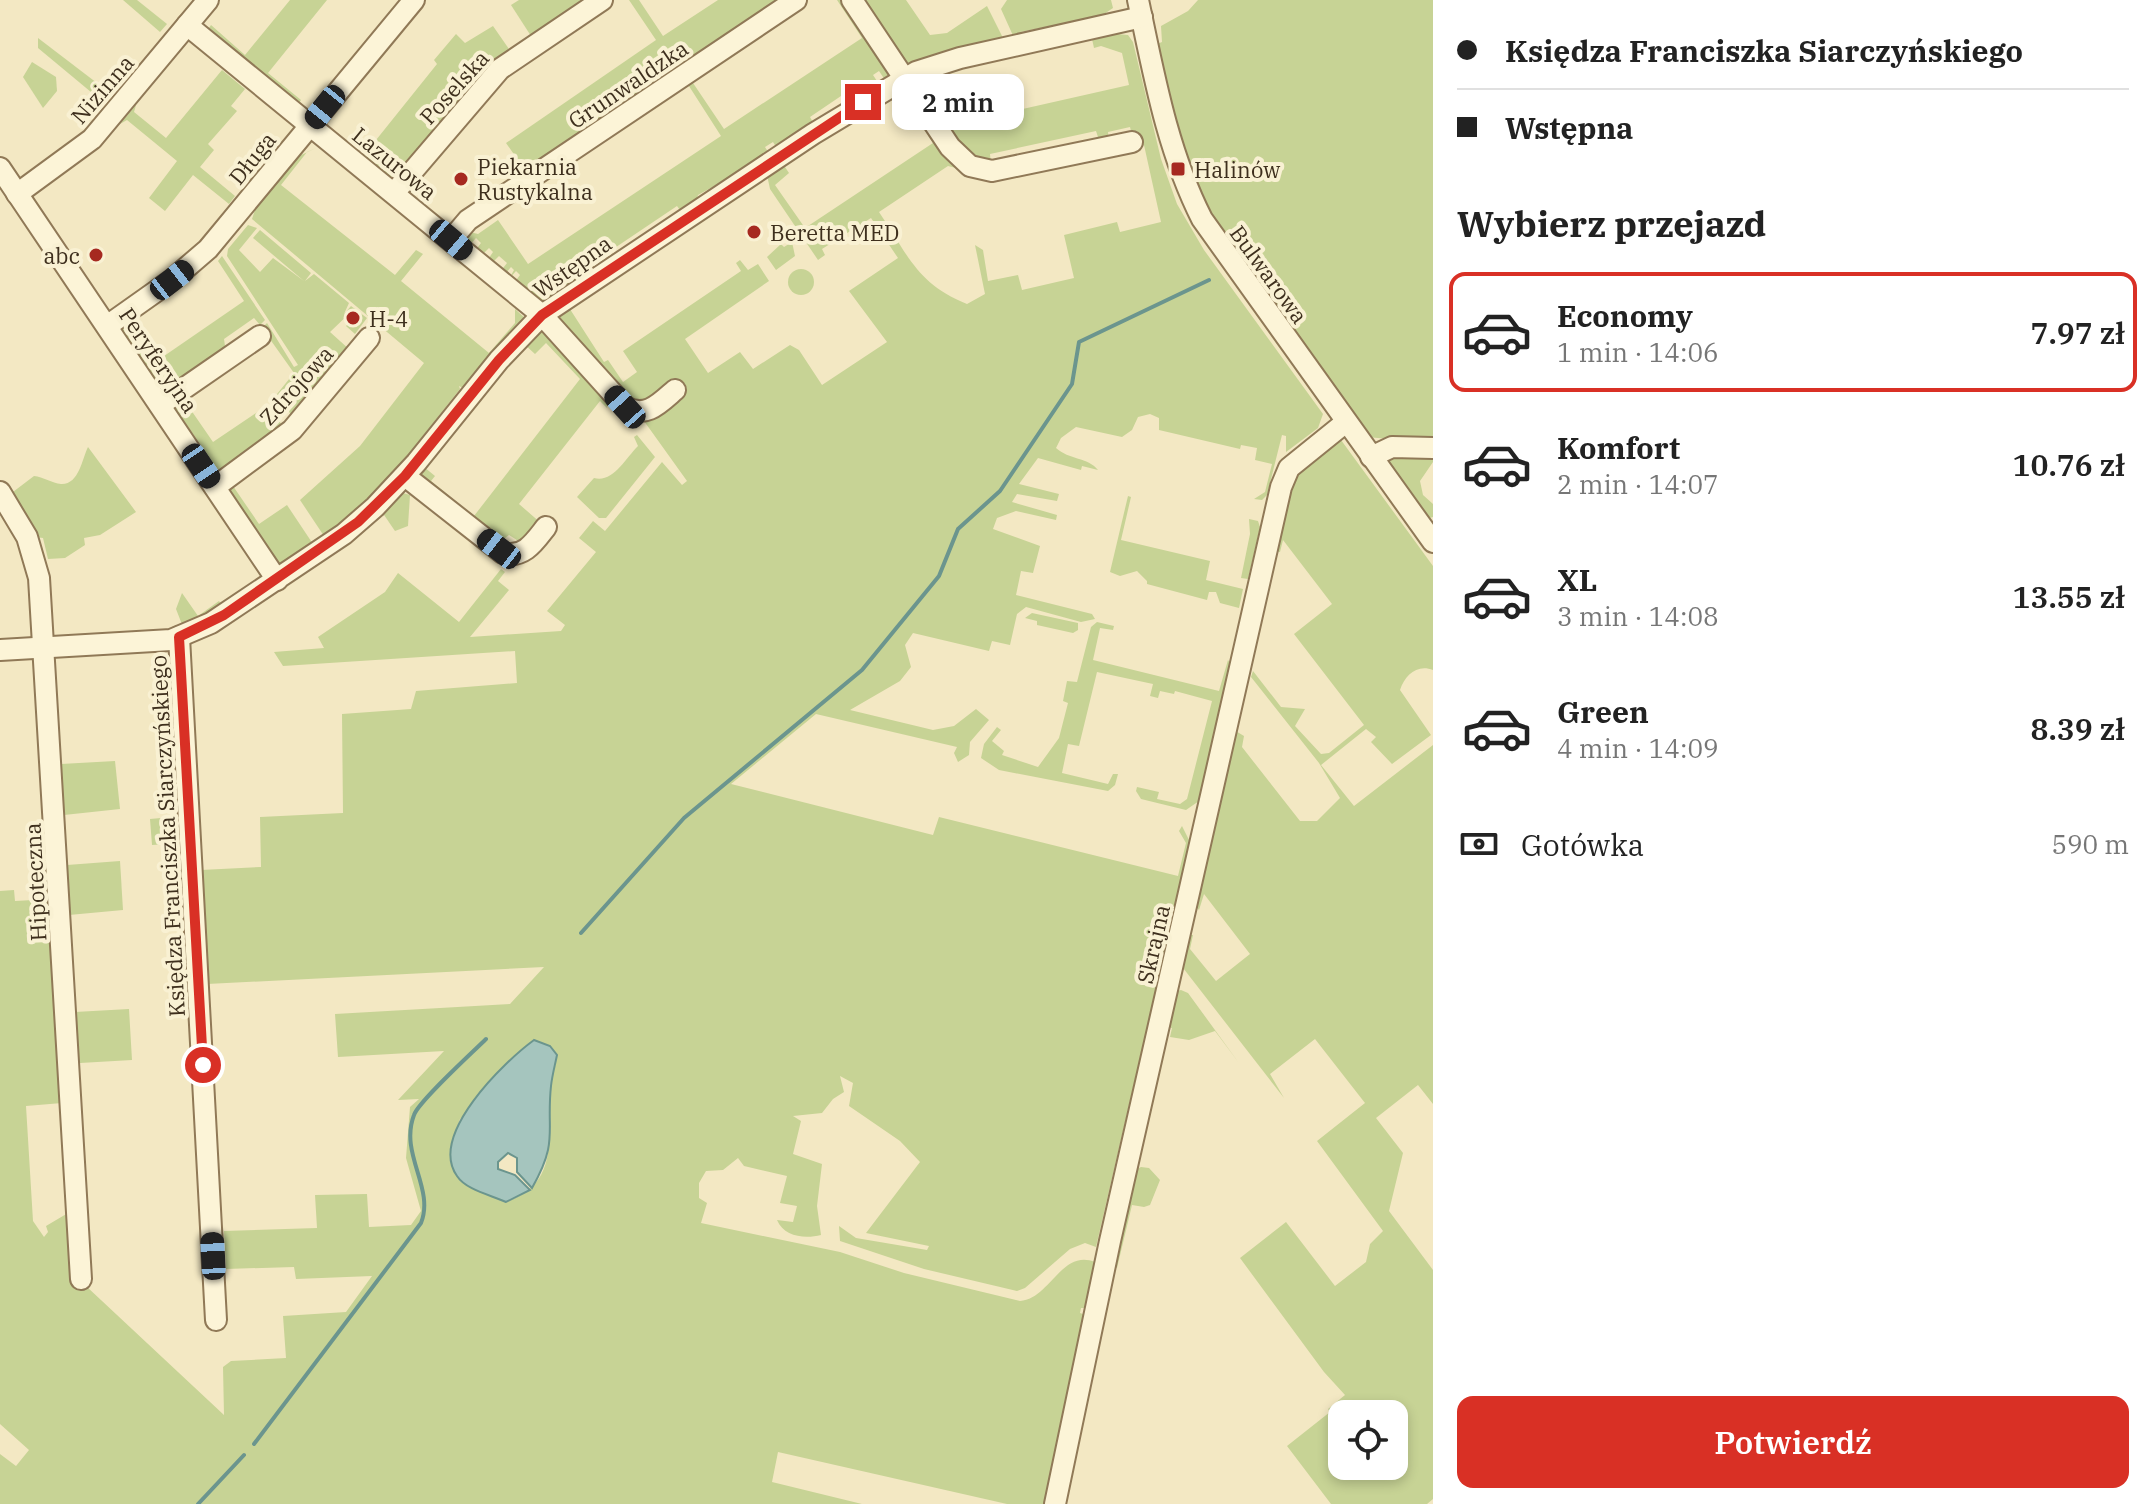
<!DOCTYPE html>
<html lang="pl">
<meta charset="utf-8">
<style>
:root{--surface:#fff;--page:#f6f6f6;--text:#222;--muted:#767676;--line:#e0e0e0;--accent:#d93025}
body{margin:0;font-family:"IBM Plex Serif",serif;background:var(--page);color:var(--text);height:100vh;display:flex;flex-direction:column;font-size:30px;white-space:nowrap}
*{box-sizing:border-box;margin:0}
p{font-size:26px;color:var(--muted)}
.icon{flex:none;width:44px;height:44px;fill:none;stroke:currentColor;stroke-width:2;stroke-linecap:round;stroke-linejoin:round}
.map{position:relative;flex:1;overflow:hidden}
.panel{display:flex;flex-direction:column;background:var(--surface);width:720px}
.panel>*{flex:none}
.guide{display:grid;align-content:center;height:176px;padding:0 24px;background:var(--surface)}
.buttons{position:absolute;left:1328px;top:1400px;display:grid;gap:16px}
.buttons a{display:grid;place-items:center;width:80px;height:80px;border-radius:16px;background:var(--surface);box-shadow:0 4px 12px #0003;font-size:40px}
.end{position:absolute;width:36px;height:36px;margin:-18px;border:10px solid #d93025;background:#fff;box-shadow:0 0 0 4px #fff}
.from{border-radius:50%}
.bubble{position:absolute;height:56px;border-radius:16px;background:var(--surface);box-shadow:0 4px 12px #0003;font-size:26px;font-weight:600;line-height:56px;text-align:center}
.car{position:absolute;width:24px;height:48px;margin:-24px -12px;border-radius:10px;box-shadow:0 0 6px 2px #0007;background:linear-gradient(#222 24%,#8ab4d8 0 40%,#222 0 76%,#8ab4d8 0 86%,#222 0)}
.guide b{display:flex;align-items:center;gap:28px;height:76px;font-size:30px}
.guide b+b{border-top:2px solid var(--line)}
.guide i{width:20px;height:20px;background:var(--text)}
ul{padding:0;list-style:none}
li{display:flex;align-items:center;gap:24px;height:120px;margin:0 16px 12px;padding:0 8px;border:4px solid transparent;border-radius:16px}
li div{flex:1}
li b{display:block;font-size:30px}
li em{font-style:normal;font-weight:600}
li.active{border-color:var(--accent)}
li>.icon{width:72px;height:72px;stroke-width:1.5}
h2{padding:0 24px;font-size:36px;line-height:96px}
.pay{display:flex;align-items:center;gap:20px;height:88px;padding:0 24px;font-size:30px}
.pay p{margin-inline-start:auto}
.primary-button{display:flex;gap:16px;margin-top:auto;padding:16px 24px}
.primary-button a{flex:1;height:92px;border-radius:16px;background:var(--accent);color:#fff;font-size:32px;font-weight:600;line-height:92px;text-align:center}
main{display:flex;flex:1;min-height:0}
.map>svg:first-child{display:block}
.green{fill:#c7d395;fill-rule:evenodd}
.water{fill:#a5c5be;stroke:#6b958e;stroke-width:2}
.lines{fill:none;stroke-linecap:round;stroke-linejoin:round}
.stream{stroke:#6b958e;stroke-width:4}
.minor-casing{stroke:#907957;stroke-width:24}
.minor{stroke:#fcf4d7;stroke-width:20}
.route{stroke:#d93025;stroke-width:10}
.poi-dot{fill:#a62920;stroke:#f9f1d3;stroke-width:3}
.labels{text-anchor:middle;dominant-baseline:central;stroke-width:8;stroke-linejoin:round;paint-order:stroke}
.street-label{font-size:22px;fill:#3e2f1d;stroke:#f9f1d3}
.poi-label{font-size:22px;fill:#3e2f1d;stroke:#f9f1d3;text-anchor:start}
</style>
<main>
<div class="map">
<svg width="1433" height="1504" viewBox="0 0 1433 1504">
<rect width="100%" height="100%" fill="#f3e8c3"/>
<!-- green -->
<g class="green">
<polygon points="123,0 137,0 167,24 160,32"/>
<polygon points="290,0 327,0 268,73 301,100 297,106 248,67 251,63 209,28 211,25 245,55"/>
<polygon points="519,0 590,0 531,36 511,5"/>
<polygon points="629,0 639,0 663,36 718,0 785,0 527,173 506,143 656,40"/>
<polygon points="837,0 845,0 890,71 885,80 879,71 873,75 879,84 848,104 841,96 810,117 815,126 778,150 773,142 765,147 770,155 698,195 696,203 682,213 677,206 579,272 583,278 542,305 514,283 520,275 516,271 509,279 514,270 511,267 504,275 500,272 507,263 499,256 491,264 487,261 493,252 489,248 481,256 475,251 481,243 476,238 469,246 466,244 470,232 478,234 498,220 528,264 721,136 687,83 691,80 724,129 862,38"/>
<polygon points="859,0 906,0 930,35 947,33 987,6 1005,42 907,67"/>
<polygon points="1007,0 1111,0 1113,8 1101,16 1020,32 1015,40 1001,9"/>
<polygon points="1198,0 1433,0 1433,443 1367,437 1217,230 1185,163 1157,44 1162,42 1161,26 1188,11"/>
<polygon points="493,26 511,52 400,174 392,179 364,155 437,64 434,60 456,34 465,43"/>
<path d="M1117,34L1128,35L1133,42L1161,159L1177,204L1204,250L1323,414L1318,428L1286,452V436L1282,435L1267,495L1262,500L1254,499L1265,492L1272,464L1255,460L1257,448L1241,445L1240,449L1159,430V418L1150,414L1138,417L1132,430L1122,437L1076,427L1061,438L1056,448C1069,460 1088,457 1098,470L1082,466L1081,470L1038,458L1019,484L1059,494L1057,501L1017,494L1012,502L1057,515L1056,520L1016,511L997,518L993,529L1040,546L1033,573L1021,571L1016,595L1092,614L1095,619L1081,622L1026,607L1017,614L1010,645L992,641L989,651L913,633L905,645L911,667L900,681L850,710L933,730L954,726L976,709L989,720L970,742L969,755L958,762L954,753L957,747L816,714L731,784L933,835L939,817L1178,876L1186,843L1179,831L1182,826L1190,842L1096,1247L1085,1243L1070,1249L1025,1288L1017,1291L924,1269L840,1241L839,1226L856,1238L927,1250L929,1246L866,1233L920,1162L900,1141L849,1106L853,1083L840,1076L844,1092L833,1099L822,1113L793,1116L801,1121L793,1154L822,1164L817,1206L821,1235C805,1239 784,1237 777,1220L793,1222L797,1206L780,1203L787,1176L744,1166L738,1158L723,1170L706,1171L699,1183V1198L707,1203L701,1223L840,1252L904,1273L1020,1301C1050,1299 1061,1249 1095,1262L1089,1308H1081L1080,1313L1089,1316L1050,1504H1007L778,1452L772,1482L862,1504H0V1454L16,1466L29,1450L0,1424V891L14,890L15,901L51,899L62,1103L26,1106L33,1221L44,1237L48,1232L46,1226L68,1213L71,1272L224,1415L223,1367L231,1361L286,1358L283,1316L346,1312L372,1276L296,1279L294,1267L226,1269L224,1231L317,1228L315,1195L367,1194L369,1227L411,1225L421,1211L406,1158L410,1107L419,1099L398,1100L444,1051L338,1057L335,1014L510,1004L544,967L207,984L201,870L261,867L260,817L343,813L342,714L411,709L416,691L517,683L515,651L283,666L274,652L324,648L318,637L385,592L398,573L459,622L501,569L505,572L498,581L509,590L470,637L561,631L565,625L547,611L596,552L579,538L593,521L605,531L662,462L682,485L687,481L644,421L678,393L633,404L555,317L568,306L604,362L608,360L623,382L637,372L623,351L741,271L736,263L740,260L748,270L758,264L769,281L685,339L708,373L740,352L753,369L790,345L799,350L822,385L887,342L849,291L898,258L871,218L822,249L825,255L818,260L770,189L767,175L783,164L789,173L775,185L805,228L933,143L904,98L898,101L894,93L902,88L956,168L948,166L879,212C908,255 917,284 967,304L985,294L975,245L983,250L988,281L1018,275L1022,290L1074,278L1064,235L1117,222L1120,232L1161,222L1144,145L1135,147L1130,127L1108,132L1109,141L1100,143L1096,131L990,154L991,165L972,162L919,85L939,75L948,114L955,113L957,120L964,119L965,122L1129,85L1122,53L1101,46L1094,48L1092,39ZM557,1055C556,1065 552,1076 551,1085C545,1131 564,1182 506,1202C458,1181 440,1175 460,1119Z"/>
<polygon points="38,38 110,93 103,102 38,48"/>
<polygon points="32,62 56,77 57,91 43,108 23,77"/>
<polygon points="222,70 245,89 231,106 237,111 208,144 214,150 200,167 235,196 229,204 193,175 165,211 149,198 177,161 127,120 120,124 136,105 134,112 166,138"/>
<polygon points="316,148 307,152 281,185 395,275 416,250 423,254 401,281 489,353 515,323 515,309 527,320 467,390 459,386 460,389 415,446 419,451 401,472 326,539 300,500 360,446 424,363 252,219 256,207 297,157"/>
<polygon points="248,225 257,228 239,250 260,272 273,258 304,281 253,238 260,230 311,273 305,281 314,274 349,303 344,314 351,306 367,318 355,334 346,326 350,322 354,325 360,318 352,311 330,332 350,350 294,419 277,394 294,373 262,328 267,323 294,367 298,365 227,256 228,249"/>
<polygon points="792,242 795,256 776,270 767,257 781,244 784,247"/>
<polygon points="222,256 265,320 260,325 254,318 224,339 226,353 164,393 122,332 124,326 151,365 244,301 218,261"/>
<circle cx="801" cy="282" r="13"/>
<polygon points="543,329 609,398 607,408 600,401 519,504 542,524 520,542 509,535 501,541 418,474 424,467 435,476 431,481 474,516 580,379 546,343 535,354 524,344"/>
<polygon points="182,397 213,442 268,405 284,428 220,473 173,405"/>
<path d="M637,435L655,457L606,518H599L577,497L594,478C613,483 625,459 638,446L634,437Z"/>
<path d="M1338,440H1341L1433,566V670C1417,664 1405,675 1400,690L1431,735L1392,764L1371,742L1376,737L1366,729L1321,765L1354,806L1433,745V1104L1418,1085L1376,1118L1403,1153L1389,1211L1433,1270V1499L1427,1504H1331L1287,1446L1330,1412L1328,1409L1345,1395L1324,1372L1240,1258L1286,1222L1335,1286L1366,1262L1370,1244L1383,1231L1317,1141L1365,1103L1315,1039L1270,1074L1284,1098L1180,964L1187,935H1193L1190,949L1216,981L1250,954L1204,894L1199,910L1194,904L1234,730L1244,736L1242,747L1300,821H1317L1340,798L1319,763L1251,677L1253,671L1281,707L1305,709L1295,726L1321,754L1329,753L1364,725L1294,634L1332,604L1283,540L1280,552L1274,551L1290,478ZM1342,1414H1394V1466H1342Z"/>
<path d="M88,447L136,512L100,535L84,538L85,545L65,558L48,559L43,538L35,537L9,495L34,476C43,477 52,483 61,484C79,485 82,459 88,447Z"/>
<polygon points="1433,453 1433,462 1420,481 1423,495 1433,504 1433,517 1426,519 1385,462 1388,455"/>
<polygon points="233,486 259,524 287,505 315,547 280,566 276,564 228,488"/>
<polygon points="403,493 410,495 408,526 395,531 382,512"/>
<polygon points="1128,496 1131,497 1121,540 1210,561 1206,580 1243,589 1239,608 1220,603 1216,592 1209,592 1207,600 1147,584 1147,581 1137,571 1120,576 1110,572"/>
<polygon points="1249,519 1258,521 1260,527 1248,579 1241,578 1250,534"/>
<polygon points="182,593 198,616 219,601 223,607 183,627 176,609"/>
<polygon points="1032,613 1078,623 1078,630 1073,633 1037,625 1037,621 1025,618"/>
<polygon points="1097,622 1114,626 1113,630 1100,628 1093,660 1219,691 1228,660 1230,663 1199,801 1186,810 1141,799 1136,791 1137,787 1159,792 1157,799 1180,804 1187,799 1212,701 1175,691 1174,694 1160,691 1158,698 1150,696 1153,684 1097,672 1079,746 1068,744 1062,773 1108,784 1113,774 1118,774 1115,785 1108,791 999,770 981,758 984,744 997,727 1001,730 992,741 1004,751 1002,755 1038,767 1059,738 1068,703 1063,701 1067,681 1077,682 1091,627"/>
<polygon points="115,761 120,809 64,815 61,764"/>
<polygon points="183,816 184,843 152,845 150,819"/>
<polygon points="120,861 123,910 69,915 67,865"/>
<polygon points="1181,990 1188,993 1239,1063 1215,1031 1189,1040 1170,1037 1172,1028 1166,1027 1173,992"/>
<polygon points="129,1009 132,1060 80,1063 78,1082 75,1012"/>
<polygon points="1141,1167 1149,1168 1160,1180 1150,1205 1144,1207 1132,1205 1117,1268 1111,1264 1135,1170"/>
</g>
<!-- water -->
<path class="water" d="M534,1040L550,1046L557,1055C555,1065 552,1076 551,1086C546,1132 559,1141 532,1188L517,1172V1158L508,1153L498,1162V1169L515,1175L530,1190L506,1202C491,1195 466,1190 457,1176C428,1135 504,1062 534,1040Z"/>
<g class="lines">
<!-- stream -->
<g class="stream">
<polyline points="581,933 684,818 862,670 939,576 958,529 1000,491 1072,384 1079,342 1209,280"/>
<path d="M254,1444L421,1223C435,1188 399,1154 414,1115C419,1101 472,1053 486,1039"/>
<polyline points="198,1504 244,1455"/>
</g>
<!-- minor casing -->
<g class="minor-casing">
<g id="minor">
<polyline points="852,0 950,147 970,166 992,171 1132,142"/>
<path d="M1138,0C1154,75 1167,150 1202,219L1433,542"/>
<path d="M187,25L542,315L625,407C646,419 660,403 675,390"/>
<polyline points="0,168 277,580"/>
<polyline points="394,193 500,69 602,0"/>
<polyline points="17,194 92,139 208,0"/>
<polyline points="451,240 468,220 796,0"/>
<polyline points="107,326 172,280 208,249 414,0"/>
<polyline points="160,405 260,336"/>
<polyline points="1371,457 1392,447 1433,448"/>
<path d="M405,476L503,553C524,559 535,541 546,527"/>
<polyline points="215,487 292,430 369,338"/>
<polyline points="0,492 27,537 39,578 81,1279"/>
<polyline points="179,637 216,1320"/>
<polyline points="0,650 171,640 211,623 344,534 375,507 416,463 499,360 542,315 813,134 916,72 960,58 1142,17"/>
<polyline points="1055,1504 1110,1241 1281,487 1289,468 1346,422"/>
</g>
</g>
<!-- minor -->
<use href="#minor" class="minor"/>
</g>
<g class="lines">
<!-- route -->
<polyline class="route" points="203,1065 179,637 224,615 358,522 405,476 499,360 542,315 863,102"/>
</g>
<!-- markers -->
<g class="poi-dot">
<rect x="1170" y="161" width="16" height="16" rx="4"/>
<circle cx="461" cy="179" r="8"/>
<circle cx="754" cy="232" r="8"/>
<circle cx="96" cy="255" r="8"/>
<circle cx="353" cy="318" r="8"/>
</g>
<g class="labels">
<!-- street labels -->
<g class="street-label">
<text transform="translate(628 84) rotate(-34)">Grunwaldzka</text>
<text transform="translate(454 87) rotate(-48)">Poselska</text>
<text transform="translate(102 89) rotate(-49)">Nizinna</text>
<text transform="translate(252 158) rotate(-51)">Długa</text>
<text transform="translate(395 163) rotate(39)">Lazurowa</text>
<text transform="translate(572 266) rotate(-35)">Wstępna</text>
<text transform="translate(1269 274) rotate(54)">Bulwarowa</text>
<text transform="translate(159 360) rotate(56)">Peryferyjna</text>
<text transform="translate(296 385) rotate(-48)">Zdrojowa</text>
<text transform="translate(167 836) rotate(-93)">Księdza Franciszka Siarczyńskiego</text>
<text transform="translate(35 882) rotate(-93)">Hipoteczna</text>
<text transform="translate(1153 944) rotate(-77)">Skrajna</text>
</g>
<!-- poi labels -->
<g class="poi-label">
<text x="477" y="166">Piekarnia<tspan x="477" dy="25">Rustykalna</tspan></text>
<text x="1194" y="169">Halinów</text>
<text x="770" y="232">Beretta MED</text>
<text x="80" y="255" text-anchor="end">abc</text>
<text x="369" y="318">H-4</text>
</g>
</g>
</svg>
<div class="buttons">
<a><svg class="icon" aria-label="locate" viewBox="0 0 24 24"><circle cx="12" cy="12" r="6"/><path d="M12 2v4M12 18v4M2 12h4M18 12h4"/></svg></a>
</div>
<i class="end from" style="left:203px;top:1065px"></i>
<i class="end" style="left:863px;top:102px"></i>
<div class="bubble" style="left:892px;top:74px;width:132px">2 min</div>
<i class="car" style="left:325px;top:107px;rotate:219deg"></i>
<i class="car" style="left:451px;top:240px;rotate:130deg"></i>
<i class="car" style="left:172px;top:280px;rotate:52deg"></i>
<i class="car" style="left:625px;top:407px;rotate:318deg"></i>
<i class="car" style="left:201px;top:466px;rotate:146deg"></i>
<i class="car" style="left:499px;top:549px;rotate:308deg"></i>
<i class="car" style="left:213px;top:1256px;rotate:357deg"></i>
</div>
<section class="panel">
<div class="guide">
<b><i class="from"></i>Księdza Franciszka Siarczyńskiego</b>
<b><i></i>Wstępna</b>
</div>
<h2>Wybierz przejazd</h2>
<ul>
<li class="active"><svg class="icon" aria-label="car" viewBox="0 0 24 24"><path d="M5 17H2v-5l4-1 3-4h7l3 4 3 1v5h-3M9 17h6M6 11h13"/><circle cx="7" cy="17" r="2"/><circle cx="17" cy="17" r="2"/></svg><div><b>Economy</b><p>1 min · 14:06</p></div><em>7.97 zł</em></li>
<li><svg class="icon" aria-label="car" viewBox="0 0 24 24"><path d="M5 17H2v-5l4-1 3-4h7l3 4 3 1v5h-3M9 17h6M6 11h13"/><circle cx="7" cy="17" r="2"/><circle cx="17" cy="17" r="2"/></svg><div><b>Komfort</b><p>2 min · 14:07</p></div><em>10.76 zł</em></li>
<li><svg class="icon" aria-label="car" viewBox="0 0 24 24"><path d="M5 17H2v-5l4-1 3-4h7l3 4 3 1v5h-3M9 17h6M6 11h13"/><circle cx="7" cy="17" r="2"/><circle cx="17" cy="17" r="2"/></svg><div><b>XL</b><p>3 min · 14:08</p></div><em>13.55 zł</em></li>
<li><svg class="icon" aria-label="car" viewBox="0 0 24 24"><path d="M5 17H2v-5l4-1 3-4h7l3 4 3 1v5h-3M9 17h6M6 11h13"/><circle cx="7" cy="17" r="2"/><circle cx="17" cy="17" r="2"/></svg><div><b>Green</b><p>4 min · 14:09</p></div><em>8.39 zł</em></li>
</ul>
<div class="pay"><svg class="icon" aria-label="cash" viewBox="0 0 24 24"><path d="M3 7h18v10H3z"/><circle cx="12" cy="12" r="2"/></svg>Gotówka<p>590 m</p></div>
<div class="primary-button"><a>Potwierdź</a></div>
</section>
</main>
